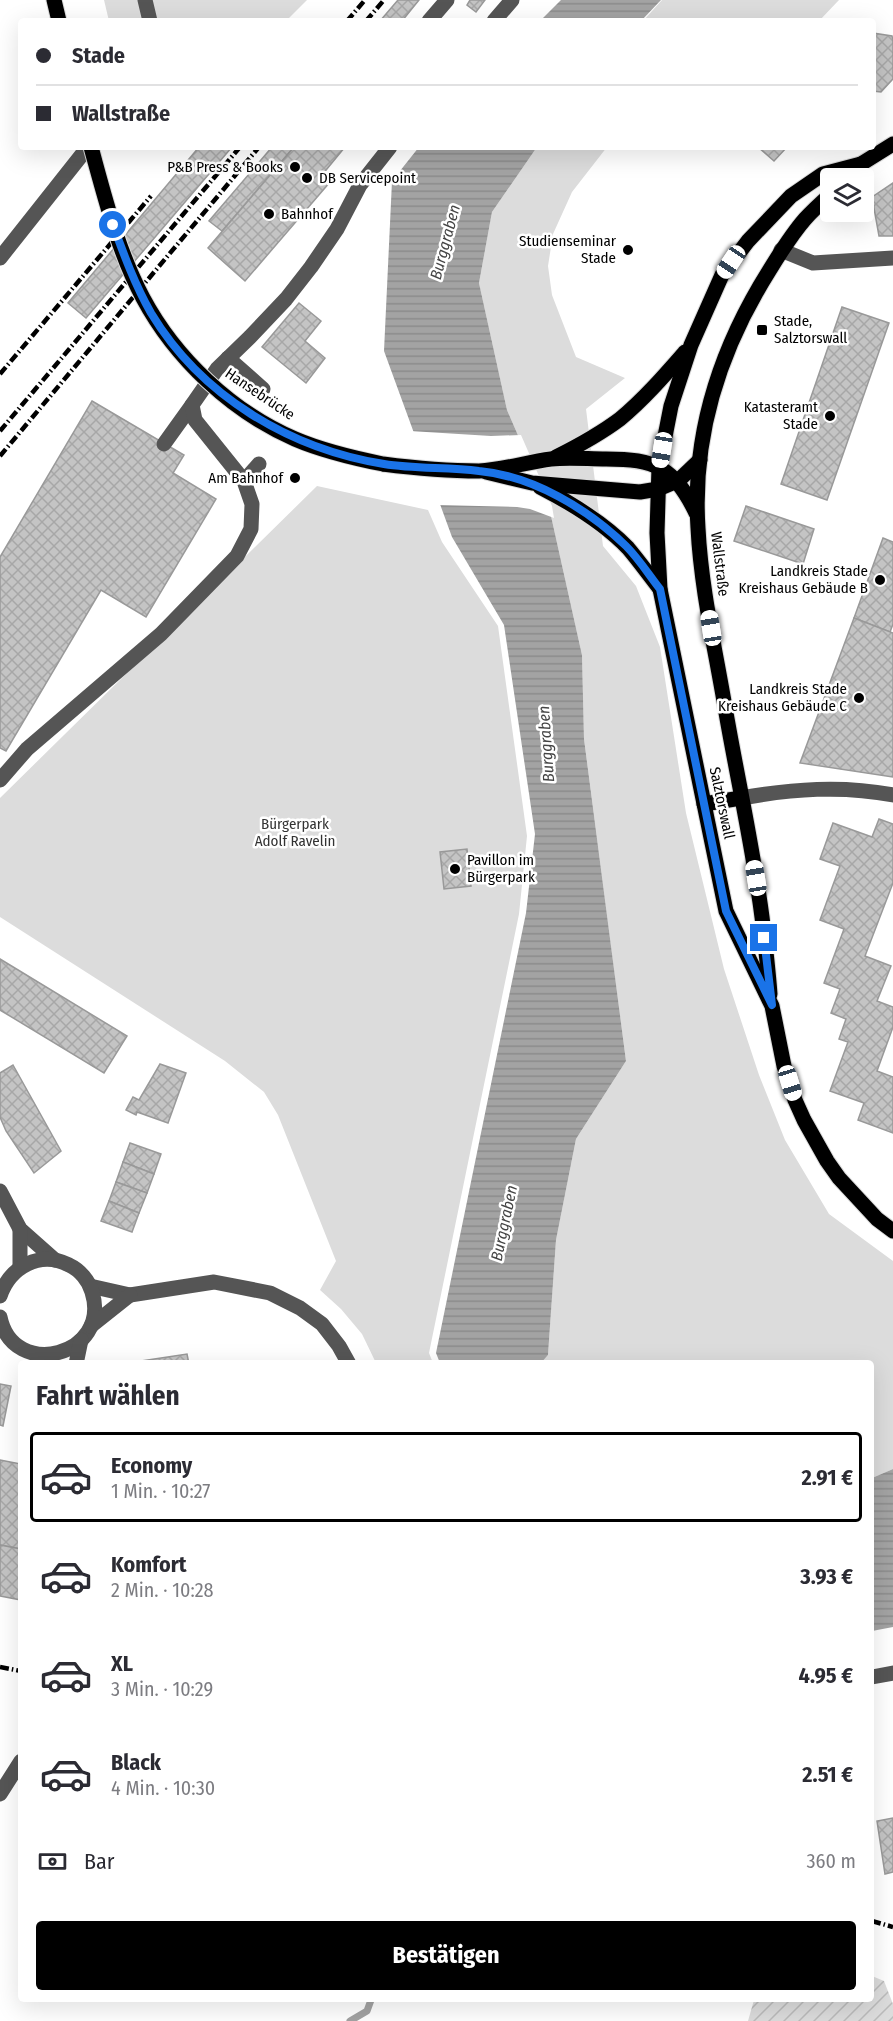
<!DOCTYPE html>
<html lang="de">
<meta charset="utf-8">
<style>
:root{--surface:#fff;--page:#f2f2f3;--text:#2b2b33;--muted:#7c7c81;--line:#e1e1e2;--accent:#000}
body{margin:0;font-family:"Fira Sans Condensed",sans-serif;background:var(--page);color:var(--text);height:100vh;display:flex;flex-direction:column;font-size:22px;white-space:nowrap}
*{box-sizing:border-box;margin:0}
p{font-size:20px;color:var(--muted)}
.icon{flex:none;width:33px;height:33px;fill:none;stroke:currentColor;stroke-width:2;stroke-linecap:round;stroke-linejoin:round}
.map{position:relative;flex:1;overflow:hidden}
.details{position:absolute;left:18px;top:1360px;width:856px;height:642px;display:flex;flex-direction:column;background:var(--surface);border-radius:6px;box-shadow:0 6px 24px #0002}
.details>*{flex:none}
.hud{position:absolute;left:18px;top:18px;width:858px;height:132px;border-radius:6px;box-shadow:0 6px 24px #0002;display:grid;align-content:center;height:132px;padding:0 18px;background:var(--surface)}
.buttons{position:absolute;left:820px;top:168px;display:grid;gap:12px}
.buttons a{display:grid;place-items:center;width:54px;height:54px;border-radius:6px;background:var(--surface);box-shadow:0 6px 24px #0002;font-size:30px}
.end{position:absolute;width:27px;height:27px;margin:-14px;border:8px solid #1a73e8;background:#fff;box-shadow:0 0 0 3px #fff}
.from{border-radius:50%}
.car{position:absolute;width:18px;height:36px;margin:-18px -9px;border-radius:8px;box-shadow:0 0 4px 2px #0007;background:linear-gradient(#fff 24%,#345 0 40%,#fff 0 76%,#345 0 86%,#fff 0)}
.hud b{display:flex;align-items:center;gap:21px;height:57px;font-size:22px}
.hud b+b{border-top:2px solid var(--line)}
.hud i{width:15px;height:15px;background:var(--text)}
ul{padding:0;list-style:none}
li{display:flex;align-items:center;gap:18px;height:90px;margin:0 12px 9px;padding:0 6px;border:3px solid transparent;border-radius:6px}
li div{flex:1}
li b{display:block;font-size:22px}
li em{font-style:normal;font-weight:700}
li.current{border-color:var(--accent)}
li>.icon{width:54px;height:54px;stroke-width:1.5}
h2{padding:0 18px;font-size:27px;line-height:72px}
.pay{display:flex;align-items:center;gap:15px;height:66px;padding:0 18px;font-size:22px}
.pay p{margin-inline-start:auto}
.primary-button{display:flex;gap:12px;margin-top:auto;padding:12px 18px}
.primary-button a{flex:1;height:69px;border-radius:6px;background:var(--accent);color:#fff;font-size:24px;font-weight:700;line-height:69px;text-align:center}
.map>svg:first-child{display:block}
.park{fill:#dcdcdc}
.garden{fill:url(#garden-furrows)}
.water{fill:url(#water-rules)}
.pier{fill:#fff}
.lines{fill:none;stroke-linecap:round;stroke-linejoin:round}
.stream{stroke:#a3a3a3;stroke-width:7}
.building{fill:url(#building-cross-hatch);stroke:#999;stroke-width:1.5}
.major-casing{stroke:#dbdbdb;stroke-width:17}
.minor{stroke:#555;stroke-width:15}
.major{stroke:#000;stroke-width:15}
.rail{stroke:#000;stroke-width:4.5;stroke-dasharray:9 3 1.5 3;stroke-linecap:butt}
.major-bridge-casing{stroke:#dbdbdb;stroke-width:17;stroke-linecap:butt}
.major-bridge{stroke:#000;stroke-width:15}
.route{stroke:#1a73e8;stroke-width:8}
.poi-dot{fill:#000;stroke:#fff;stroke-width:2}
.labels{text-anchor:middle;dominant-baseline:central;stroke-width:5;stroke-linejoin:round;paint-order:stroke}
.poi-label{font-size:15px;fill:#000;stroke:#fff;text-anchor:end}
.street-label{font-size:15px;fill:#000;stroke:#fff}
.park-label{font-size:15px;fill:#333;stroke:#fff}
.water-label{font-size:16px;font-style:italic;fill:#444;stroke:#fff}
</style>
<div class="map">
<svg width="893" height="2021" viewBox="0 0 893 2021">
<defs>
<pattern id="garden-furrows" width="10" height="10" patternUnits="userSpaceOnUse" patternTransform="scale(1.5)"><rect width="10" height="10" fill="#dcdcdc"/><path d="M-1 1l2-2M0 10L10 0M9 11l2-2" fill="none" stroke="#bbb"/></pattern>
<pattern id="water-rules" width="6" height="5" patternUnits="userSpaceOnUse" patternTransform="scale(1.5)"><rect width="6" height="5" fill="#a3a3a3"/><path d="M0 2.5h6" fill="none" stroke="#8b8b8b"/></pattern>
<pattern id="building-cross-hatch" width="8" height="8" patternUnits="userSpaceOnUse" patternTransform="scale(1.5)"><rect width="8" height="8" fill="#c4c4c4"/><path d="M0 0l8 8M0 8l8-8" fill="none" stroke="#a7a7a7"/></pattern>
</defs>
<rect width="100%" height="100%" fill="#fff"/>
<!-- park -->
<g class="park">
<polygon points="104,0 307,0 286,21 109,21"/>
<polygon points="662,0 839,0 819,21 643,21"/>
<polygon points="537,147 607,147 572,192 553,234 548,266 552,295 576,357 625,378 586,409 603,546 636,586 660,647 686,813 724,969 759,1075 785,1140 829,1214 893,1261 893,1469 872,1478 872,1364 541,1363 548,1355 556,1240 576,1139 626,1061 584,739 582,655 549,507 507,410 479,283 492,212"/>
<polygon points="317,486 428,510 442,542 498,626 527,836 519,914 429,1353 433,1363 376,1363 362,1334 341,1309 320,1290 336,1261 278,1115 264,1092 225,1061 0,917 0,798"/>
</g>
<!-- garden -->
<polygon class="garden" points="872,1976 884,1981 893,2004 893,2021 748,2021 754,2000 872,2000"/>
<!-- water -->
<g class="water">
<polygon points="561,0 661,0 641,21 540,21"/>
<polygon points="419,147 537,147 492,212 479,283 507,410 549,507 582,655 584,739 626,1061 576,1139 556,1240 548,1355 541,1363 440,1363 436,1353 526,913 535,834 504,625 452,537 384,351 392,181"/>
<polygon points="893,1469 893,1627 872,1631 872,1478"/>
</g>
<!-- pier -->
<polygon class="pier" points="410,431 491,436 521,435 552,506 554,518 530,509 517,507 437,505"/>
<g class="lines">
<!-- stream -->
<polyline class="stream" points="350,2021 367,2011 371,2000"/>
</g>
<!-- building -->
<g class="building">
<polygon points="398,0 419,0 402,21 380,21"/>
<polygon points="470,0 485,0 476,12 467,5"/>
<polygon points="873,33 892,36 893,40 893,79 881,92 873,91"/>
<polygon points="199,147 232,147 86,318 68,303"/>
<polygon points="272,147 294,147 222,231 209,221"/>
<polygon points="294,147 345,147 322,175 330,182 245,281 208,248"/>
<polygon points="758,147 787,147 774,161"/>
<polygon points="893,183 893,236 879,236 872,197"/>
<polygon points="299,303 321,321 305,341 325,358 306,383 262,347"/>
<polygon points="842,307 889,323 827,500 781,484"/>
<polygon points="92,401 184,455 173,473 216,499 146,617 101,590 6,751 0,748 0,557"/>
<polygon points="746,506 814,529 803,564 734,541"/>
<polygon points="883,538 893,542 893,624 890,632 854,618"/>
<polygon points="854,618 893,633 893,777 800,763"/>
<polygon points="879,819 893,824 893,883 865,956 891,966 877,1001 893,1007 893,1027 877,1071 893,1077 893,1133 858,1120 864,1103 830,1091 848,1042 839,1039 846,1019 831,1013 840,989 824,983 844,929 820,920 840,866 820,859 833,823 872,837"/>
<polygon points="467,849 471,886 444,889 440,852"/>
<polygon points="0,959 127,1036 104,1073 0,1010"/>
<polygon points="160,1064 186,1073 168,1123 137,1112 136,1115 126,1110 133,1097 139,1100"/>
<polygon points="13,1065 61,1151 34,1173 6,1131 0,1117 0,1073"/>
<polygon points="130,1143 161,1154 154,1174 123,1162"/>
<polygon points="123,1162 154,1174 147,1193 116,1182"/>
<polygon points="116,1182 147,1193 139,1213 109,1201"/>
<polygon points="109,1201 139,1213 132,1232 101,1221"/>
<polygon points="187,1354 189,1364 135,1364 135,1362"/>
<polygon points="0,1384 11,1386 3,1426 0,1425"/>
<polygon points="0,1460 21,1464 21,1549 0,1545"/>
<polygon points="0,1545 21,1549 21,1600 0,1596"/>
<polygon points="893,1818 893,1872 885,1874 877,1821"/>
</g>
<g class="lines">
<!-- major casing -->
<g class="major-casing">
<g id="major">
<polyline points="54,0 59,21"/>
<polyline points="861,164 823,174 791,196 748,241 722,275 691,345 671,406 659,467 657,533 660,589 726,911 772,1006 784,1066 795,1100 804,1120 827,1161 839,1178 877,1219 893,1231"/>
<polyline points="854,171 861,164 893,144"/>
<path d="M556,457C578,446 600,434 620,419C644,399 664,376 685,352"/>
<path d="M383,464C414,468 447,471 479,471C503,470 527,462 551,459C569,457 588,459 606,459C655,459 674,467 696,513"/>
<polyline points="486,472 532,483 640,492 658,489 679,480 700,460"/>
<path d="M540,487C571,503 603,522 628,548C639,561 649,575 660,589"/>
<polyline points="704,804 741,798"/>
<path d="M770,994C768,968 765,942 762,917C753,847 737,777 725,707C715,648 701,588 698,528C692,436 720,349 769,271C780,253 791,235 805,219C813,210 822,202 831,194"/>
</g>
</g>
<!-- minor -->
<g class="minor">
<polyline points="145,0 150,21"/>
<polyline points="429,21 447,0"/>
<polyline points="494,21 512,0"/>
<polyline points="781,250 813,263 893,258"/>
<polyline points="0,258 88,147"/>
<polyline points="228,358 263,389"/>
<polyline points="164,444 192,405"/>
<polyline points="244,481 259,464"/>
<polyline points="0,780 27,749 161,634 237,556 251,529 252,504 244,481 195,420 192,405 217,369 250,337 286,299 311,267 337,229 360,185 390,147"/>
<path d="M741,798C792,789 842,785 893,795"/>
<polyline points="0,1191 20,1229 55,1260"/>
<polyline points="20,1229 20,1267"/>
<polyline points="90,1286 130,1295 214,1282 270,1293 300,1308 322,1324 339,1346 349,1364"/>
<path d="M0,1296C10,1267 40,1250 69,1265C80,1270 89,1281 92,1292C112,1356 13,1381 0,1317"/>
<polyline points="91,1326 130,1295"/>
<polyline points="76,1364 81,1340"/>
<polyline points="872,1677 893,1673"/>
<polyline points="0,1794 21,1761"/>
</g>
<!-- major -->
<use href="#major" class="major"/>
<!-- rail -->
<g class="rail">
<polyline points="347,21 365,0"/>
<polyline points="366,21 384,0"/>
<polyline points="0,374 151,196"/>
<polyline points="0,431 240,147"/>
<polyline points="0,456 259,147"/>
<polyline points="0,1667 21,1671"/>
<polyline points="872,1921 893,1927"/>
</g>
<!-- major-bridge casing -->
<g class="major-bridge-casing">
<path id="major-bridge" d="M91,147C105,198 118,251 143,298C175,358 232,412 295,439C323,451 353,458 383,464"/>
</g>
<!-- major-bridge -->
<use href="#major-bridge" class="major-bridge"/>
</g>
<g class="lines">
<!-- route -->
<path class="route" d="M113,225C124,255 135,285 151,313C201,396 290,449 384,464C415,469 447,467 479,471C533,476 588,509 626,546C639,559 649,575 660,589L726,911L772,1005L764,938"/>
</g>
<!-- markers -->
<g class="poi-dot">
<circle cx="295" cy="167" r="6"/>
<circle cx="307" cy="178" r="6"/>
<circle cx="269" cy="214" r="6"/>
<circle cx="628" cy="250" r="6"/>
<rect x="756" y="324" width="12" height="12" rx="3"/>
<circle cx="830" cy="416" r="6"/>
<circle cx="295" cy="478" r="6"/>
<circle cx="880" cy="580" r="6"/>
<circle cx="859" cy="698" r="6"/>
<circle cx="455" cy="869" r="6"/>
</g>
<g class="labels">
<!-- poi labels -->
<g class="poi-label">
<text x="283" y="167">P&amp;B Press &amp; Books</text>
<text x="319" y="178" text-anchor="start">DB Servicepoint</text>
<text x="281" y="214" text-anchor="start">Bahnhof</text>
<text x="616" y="241">Studienseminar<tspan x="616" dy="17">Stade</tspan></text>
<text x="774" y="321" text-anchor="start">Stade,<tspan x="774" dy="17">Salztorswall</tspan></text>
<text x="818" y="407">Katasteramt<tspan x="818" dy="17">Stade</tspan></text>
<text x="283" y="478">Am Bahnhof</text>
<text x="868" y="571">Landkreis Stade<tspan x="868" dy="17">Kreishaus Gebäude B</tspan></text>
<text x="847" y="689">Landkreis Stade<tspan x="847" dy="17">Kreishaus Gebäude C</tspan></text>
<text x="467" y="860" text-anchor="start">Pavillon im<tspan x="467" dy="17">Bürgerpark</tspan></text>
</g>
<!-- street labels -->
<g class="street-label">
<text transform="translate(260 394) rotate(34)">Hansebrücke</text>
<text transform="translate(720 564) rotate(83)">Wallstraße</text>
<text transform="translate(722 803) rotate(78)">Salztorswall</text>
</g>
<!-- park labels -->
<g class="park-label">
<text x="295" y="824">Bürgerpark<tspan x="295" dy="17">Adolf Ravelin</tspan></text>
</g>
<!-- water labels -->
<g class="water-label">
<text transform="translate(445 242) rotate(-75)">Burggraben</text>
<text transform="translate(546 744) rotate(-94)">Burggraben</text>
<text transform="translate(504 1223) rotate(-78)">Burggraben</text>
</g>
</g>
</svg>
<div class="buttons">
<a><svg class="icon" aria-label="layers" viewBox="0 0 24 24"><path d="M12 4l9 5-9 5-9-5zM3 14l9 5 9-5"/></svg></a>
</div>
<i class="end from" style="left:113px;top:225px"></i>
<i class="end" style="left:764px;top:938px"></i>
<i class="car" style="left:731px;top:262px;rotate:214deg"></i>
<i class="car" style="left:662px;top:450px;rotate:189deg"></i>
<i class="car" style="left:711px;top:628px;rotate:351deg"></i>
<i class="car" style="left:756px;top:878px;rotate:351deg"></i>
<i class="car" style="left:790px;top:1083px;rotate:163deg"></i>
<div class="hud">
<b><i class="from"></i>Stade</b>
<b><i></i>Wallstraße</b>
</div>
<section class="details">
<h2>Fahrt wählen</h2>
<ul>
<li class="current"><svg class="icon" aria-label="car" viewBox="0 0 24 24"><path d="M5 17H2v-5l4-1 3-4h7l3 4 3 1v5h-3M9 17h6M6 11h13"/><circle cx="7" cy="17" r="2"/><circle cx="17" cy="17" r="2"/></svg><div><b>Economy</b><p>1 Min. · 10:27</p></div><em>2.91 €</em></li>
<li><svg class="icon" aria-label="car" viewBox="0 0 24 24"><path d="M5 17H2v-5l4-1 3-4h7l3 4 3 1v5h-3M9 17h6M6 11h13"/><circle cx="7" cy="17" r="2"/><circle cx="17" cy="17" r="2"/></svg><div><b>Komfort</b><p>2 Min. · 10:28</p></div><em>3.93 €</em></li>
<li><svg class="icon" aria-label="car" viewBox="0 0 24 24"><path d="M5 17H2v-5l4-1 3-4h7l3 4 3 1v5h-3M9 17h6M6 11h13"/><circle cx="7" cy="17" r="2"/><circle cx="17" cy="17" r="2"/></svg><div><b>XL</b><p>3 Min. · 10:29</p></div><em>4.95 €</em></li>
<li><svg class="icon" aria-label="car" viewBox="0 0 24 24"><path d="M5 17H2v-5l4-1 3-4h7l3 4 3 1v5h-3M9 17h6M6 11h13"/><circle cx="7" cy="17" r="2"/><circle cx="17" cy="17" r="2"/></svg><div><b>Black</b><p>4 Min. · 10:30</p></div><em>2.51 €</em></li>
</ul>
<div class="pay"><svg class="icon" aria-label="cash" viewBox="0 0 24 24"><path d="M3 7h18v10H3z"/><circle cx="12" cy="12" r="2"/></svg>Bar<p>360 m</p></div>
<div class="primary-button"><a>Bestätigen</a></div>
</section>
</div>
